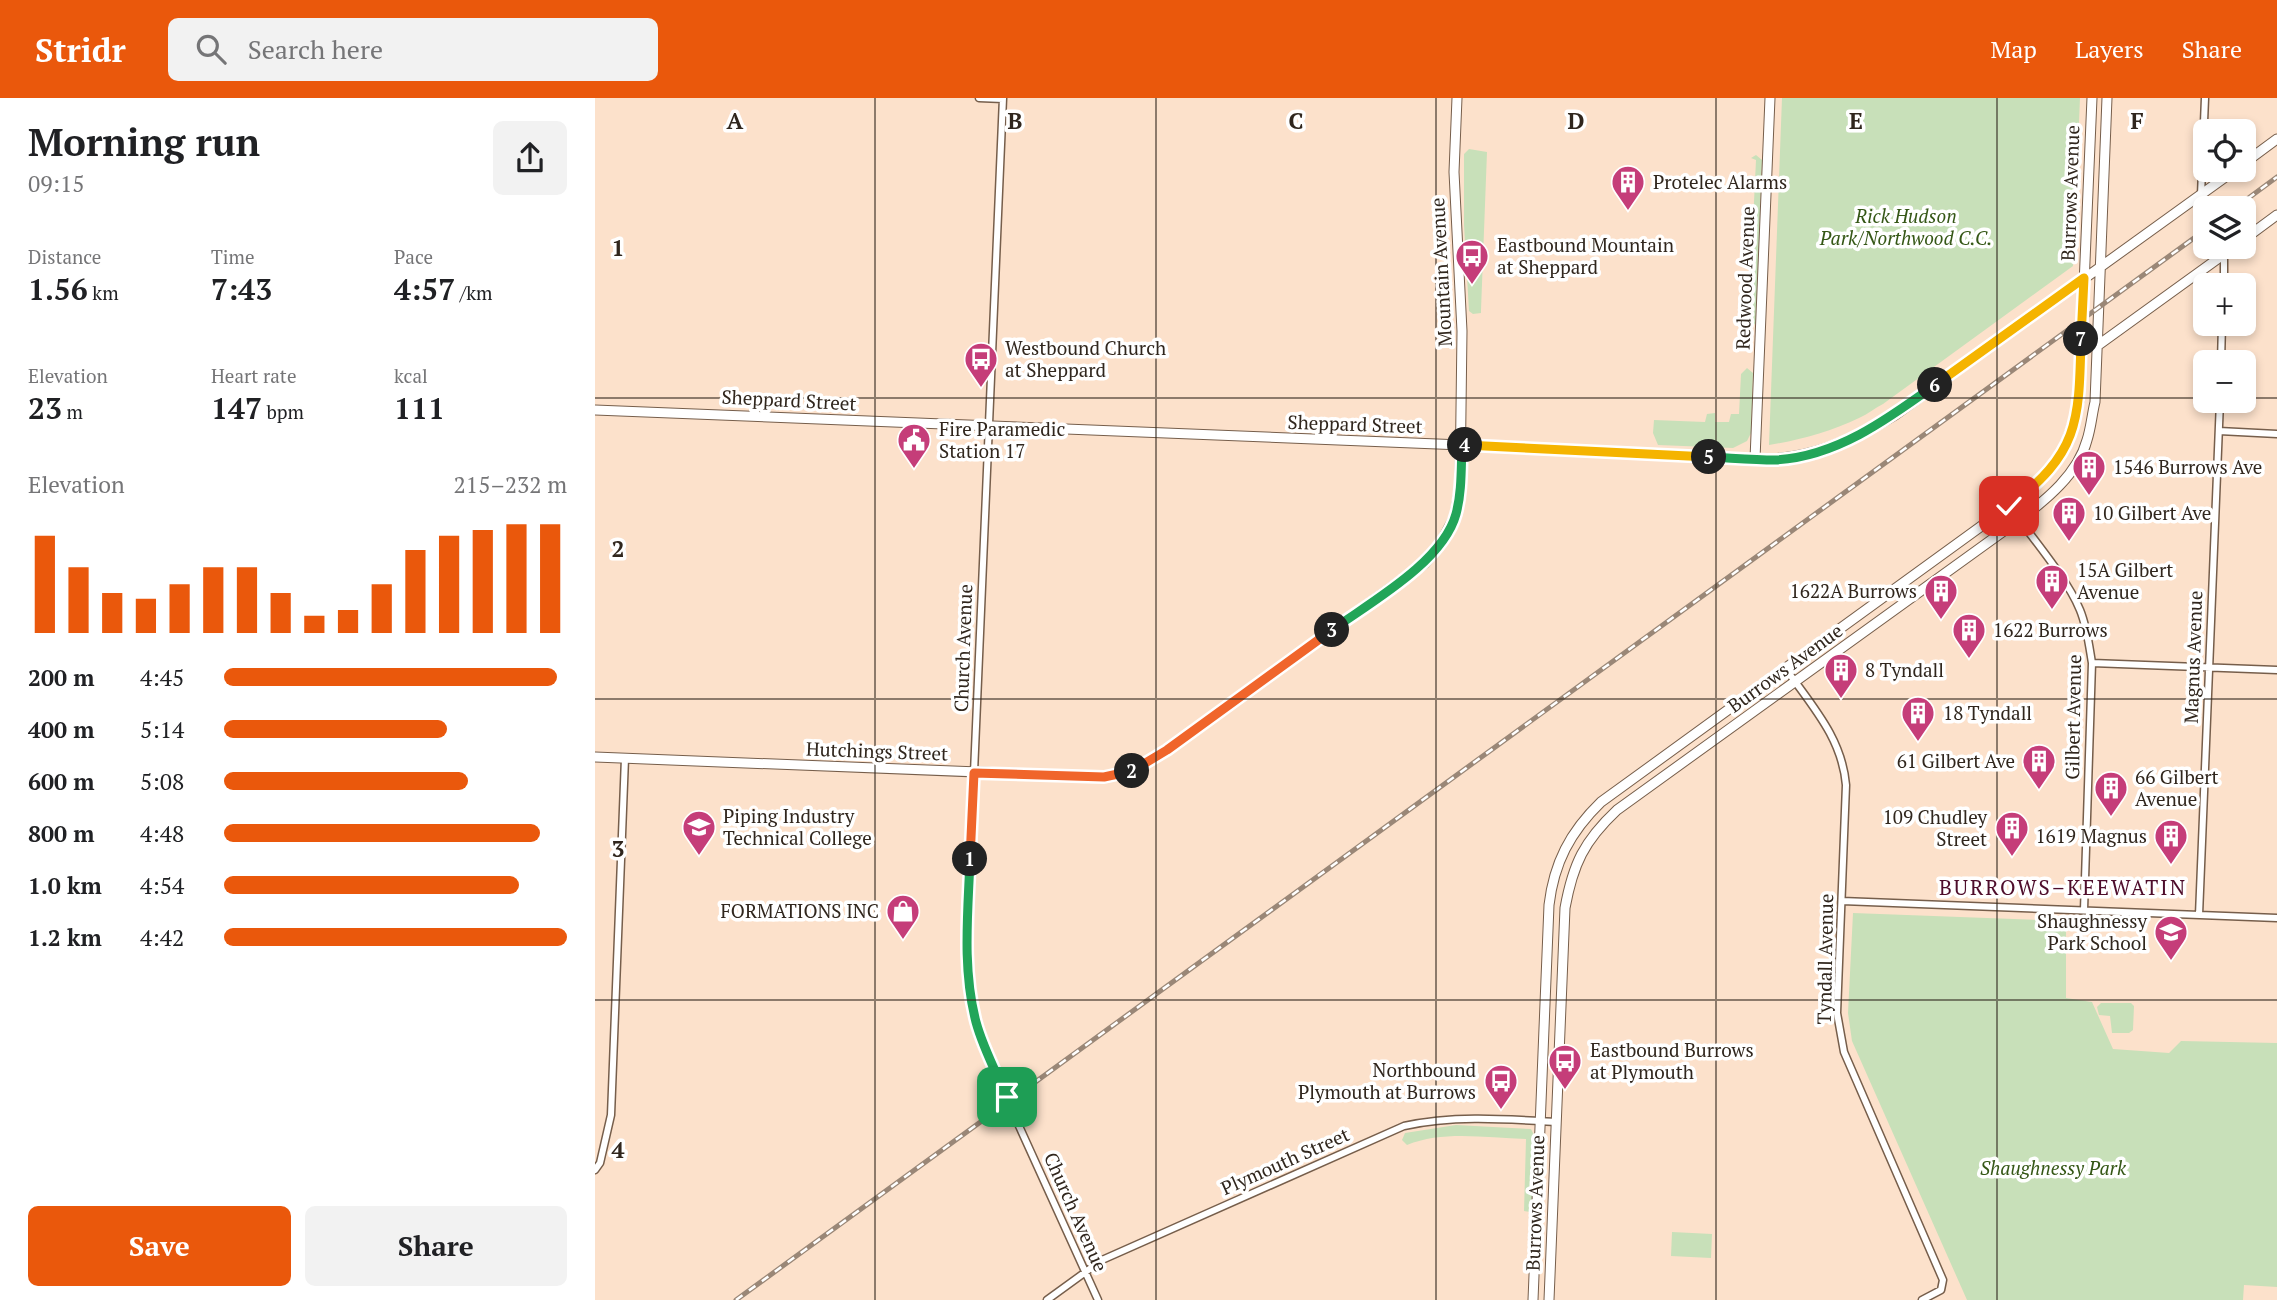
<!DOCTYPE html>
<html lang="en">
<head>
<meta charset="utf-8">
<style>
  :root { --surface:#fff; --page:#f2f2f2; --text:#202124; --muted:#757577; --accent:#ea580c }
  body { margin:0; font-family:"PT Serif",serif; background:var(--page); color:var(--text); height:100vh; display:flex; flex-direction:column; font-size:26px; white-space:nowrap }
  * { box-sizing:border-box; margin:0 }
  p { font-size:23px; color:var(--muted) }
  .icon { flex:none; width:38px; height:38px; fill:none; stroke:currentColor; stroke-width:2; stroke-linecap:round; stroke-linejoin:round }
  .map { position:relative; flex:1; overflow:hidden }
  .drawer { display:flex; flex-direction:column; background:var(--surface); width:595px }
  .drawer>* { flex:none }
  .controls { position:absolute; left:1598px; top:21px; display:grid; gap:14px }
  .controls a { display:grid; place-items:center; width:63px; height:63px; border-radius:10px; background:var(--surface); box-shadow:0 4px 10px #0003; font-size:35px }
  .pin { position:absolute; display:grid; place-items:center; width:60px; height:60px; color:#fff; margin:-30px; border-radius:14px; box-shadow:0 4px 10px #0006 }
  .km { position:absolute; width:35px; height:35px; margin:-18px; border-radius:50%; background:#222; color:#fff; font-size:19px; line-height:35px; text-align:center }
  .round { display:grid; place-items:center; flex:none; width:74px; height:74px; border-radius:10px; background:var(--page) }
  .headline { display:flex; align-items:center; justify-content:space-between; height:119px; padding:0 28px }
  h1 { font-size:38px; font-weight:700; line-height:52px }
  .figures { display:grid; grid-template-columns:repeat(3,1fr); gap:10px; height:119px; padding:7px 28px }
  .figures div { display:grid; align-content:center }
  .figures b { font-size:30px; font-weight:700 }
  .figures small { font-size:19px; font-weight:400 }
  .figures p { font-size:19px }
  .chart { height:196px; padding:14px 28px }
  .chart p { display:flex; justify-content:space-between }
  .chart svg { width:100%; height:126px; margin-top:7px; stroke:var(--accent); stroke-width:6 }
  .primary-button { display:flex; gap:14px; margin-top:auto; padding:14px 28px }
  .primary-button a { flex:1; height:80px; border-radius:10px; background:var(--accent); color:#fff; font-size:28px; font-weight:700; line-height:80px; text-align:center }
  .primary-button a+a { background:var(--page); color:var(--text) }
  ul { padding:0 28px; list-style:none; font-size:23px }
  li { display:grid; grid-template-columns:112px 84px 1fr; align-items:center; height:52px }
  li i { height:18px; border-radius:9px; background:var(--accent) }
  header { display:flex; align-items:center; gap:42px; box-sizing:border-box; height:98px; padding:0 35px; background:var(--accent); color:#fff }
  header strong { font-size:33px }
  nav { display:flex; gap:38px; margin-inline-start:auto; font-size:24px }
  .search { width:490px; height:63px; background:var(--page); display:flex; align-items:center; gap:18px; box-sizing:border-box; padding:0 24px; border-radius:10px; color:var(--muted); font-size:26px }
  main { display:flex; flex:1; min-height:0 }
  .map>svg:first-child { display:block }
</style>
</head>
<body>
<header>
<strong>Stridr</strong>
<div class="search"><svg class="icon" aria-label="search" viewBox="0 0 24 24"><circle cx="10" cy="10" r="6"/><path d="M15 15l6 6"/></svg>Search here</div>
<nav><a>Map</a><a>Layers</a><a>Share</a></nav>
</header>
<main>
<section class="drawer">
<div class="headline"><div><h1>Morning run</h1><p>09:15</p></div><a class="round"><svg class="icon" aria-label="share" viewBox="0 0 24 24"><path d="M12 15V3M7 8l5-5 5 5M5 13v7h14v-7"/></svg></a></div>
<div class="figures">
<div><p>Distance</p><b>1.56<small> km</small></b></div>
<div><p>Time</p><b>7:43</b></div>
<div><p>Pace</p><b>4:57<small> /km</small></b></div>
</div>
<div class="figures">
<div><p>Elevation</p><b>23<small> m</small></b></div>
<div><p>Heart rate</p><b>147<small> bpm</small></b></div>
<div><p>kcal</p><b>111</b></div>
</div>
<div class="chart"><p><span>Elevation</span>215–232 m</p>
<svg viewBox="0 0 160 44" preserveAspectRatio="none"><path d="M5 44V10M15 44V21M25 44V30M35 44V32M45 44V27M55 44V21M65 44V21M75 44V30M85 44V38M95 44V36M105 44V27M115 44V15M125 44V10M135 44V8M145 44V6M155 44V6"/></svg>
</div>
<ul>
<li><b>200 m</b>4:45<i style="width:97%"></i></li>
<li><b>400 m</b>5:14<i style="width:65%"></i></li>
<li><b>600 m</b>5:08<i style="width:71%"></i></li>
<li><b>800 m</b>4:48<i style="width:92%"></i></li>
<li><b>1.0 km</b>4:54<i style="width:86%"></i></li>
<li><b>1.2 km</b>4:42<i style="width:100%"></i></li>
</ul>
<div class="primary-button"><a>Save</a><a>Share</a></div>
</section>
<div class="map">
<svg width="1682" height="1202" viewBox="0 0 1682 1202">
  <rect width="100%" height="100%" fill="#fce1cb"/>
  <path fill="#c8e0b9" d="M 1187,0 L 1485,0 L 1478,168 L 1288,306 C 1280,310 1273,316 1264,320 C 1235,334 1205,342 1174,347 Z
    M 874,51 L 892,54 L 886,212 L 886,215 L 878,216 L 874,213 L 869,127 L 869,56 Z
    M 1161,57 L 1167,62 L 1161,223 L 1160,226 L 1153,229 L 1161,62 L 1156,60 Z
    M 1152,270 L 1158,275 L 1156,335 L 1152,343 L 1138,350 L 1063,347 L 1058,335 L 1059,322 L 1110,324 L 1112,316 L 1120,315 L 1120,324 L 1134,324 L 1136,316 L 1144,316 L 1146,276 Z
    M 1258,815 L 1471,823 L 1471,900 L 1497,904 L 1518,951 L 1574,955 L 1586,943 L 1682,945 L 1682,1189 L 1649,1187 L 1648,1202 L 1372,1202 L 1257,943 L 1253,915 Z
    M 1506,905 L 1536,905 L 1539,908 L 1538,932 L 1534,935 L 1517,935 L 1515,918 L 1504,917 L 1502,909 Z
    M 861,1027 L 936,1031 L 941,1041 L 938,1112 L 935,1114 L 929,1113 L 931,1041 C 892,1040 848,1032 812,1047 L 807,1042 L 810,1035 Z
    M 1077,1134 L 1117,1136 L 1116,1160 L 1076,1158 Z"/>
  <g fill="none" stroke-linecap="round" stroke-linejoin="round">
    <defs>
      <path id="street" d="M 384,0 L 408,1
        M 408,0 L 371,861 L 381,922 L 390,953 L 503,1202
        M 1606,97 L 1610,0
        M 1629,187 L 1629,156
        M 1626,264 L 1627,226
        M 1624,333 L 1682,336
        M 1414,408 C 1435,437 1472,480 1485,512 C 1492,529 1494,547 1497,565 L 1489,812
        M 1497,565 L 1682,572
        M 1191,571 C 1217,608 1247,640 1251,687 L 1242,915 L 1249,954 L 1348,1182 L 1346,1192 L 1327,1202
        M 1247,803 L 1682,820
        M 1604,817 L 1625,303
        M 0,1072 L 5,1065 L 16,1017 L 30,660
        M 452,1202 L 507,1162 L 809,1028 C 859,1017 910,1021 961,1024"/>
      <path id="secondary" d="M 1648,66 L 1682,41
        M 1648,142 L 1682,117
        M 1486,247 L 1502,248 L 1639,149
        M 0,312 L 867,347 L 1160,361 C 1211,363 1257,343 1300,317 L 1640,72
        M 1160,361 L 1175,0
        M 0,659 L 509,679 C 534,675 551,666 572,652 L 830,465 L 843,450 L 860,418 L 865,388 L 867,233 L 859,74 L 862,0
        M 938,1202 L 954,807 C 959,765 975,734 1006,704 L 1414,408 C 1459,373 1471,359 1484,303 L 1497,0
        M 954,1202 L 970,810 C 978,766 989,743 1022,712 L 1424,422 C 1451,402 1483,376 1492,342 C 1496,330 1497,316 1500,304 L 1512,0"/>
    </defs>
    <use href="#street" stroke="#765e4b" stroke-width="9"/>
    <use href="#secondary" stroke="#765e4b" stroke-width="11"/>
    <use href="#street" stroke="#fff" stroke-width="6"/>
    <use href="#secondary" stroke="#fff" stroke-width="9"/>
    <defs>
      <path id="rail" d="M 1640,110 L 1682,79
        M 141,1202 L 1610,132"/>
    </defs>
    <use href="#rail" stroke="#9a8777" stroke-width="5"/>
    <use href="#rail" stroke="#fff" stroke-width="2.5" stroke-dasharray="8" stroke-linecap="butt"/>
  </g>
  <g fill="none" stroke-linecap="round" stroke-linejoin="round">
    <defs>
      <path id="split-1" d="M 375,761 C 373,815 367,870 381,924 C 388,950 401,974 412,999"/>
      <path id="split-2" d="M 375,761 L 379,675 L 509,679 L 537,673"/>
      <path id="split-3" d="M 537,673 L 572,652 L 737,532"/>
      <path id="split-4" d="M 737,532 C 776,504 848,464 861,416 C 867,394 866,370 867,347 L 870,347"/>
      <path id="split-5" d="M 870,347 L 1114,359"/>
      <path id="split-6" d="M 1114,359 C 1136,360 1158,362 1180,362 C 1241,359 1293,321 1340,287"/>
      <path id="split-7" d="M 1340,287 L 1489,180 L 1486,241"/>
      <path id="split-8" d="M 1414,408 C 1484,355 1484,325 1486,241"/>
    </defs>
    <use href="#split-1" stroke="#fff" stroke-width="14"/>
    <use href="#split-2" stroke="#fff" stroke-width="14"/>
    <use href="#split-3" stroke="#fff" stroke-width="14"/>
    <use href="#split-4" stroke="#fff" stroke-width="14"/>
    <use href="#split-5" stroke="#fff" stroke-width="14"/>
    <use href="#split-6" stroke="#fff" stroke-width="14"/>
    <use href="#split-7" stroke="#fff" stroke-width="14"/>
    <use href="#split-8" stroke="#fff" stroke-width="14"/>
    <use href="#split-1" stroke="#22a559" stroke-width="9"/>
    <use href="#split-2" stroke="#f0652b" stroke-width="9"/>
    <use href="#split-3" stroke="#f0652b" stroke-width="9"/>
    <use href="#split-4" stroke="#22a559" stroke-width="9"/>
    <use href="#split-5" stroke="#f5b400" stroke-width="9"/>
    <use href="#split-6" stroke="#22a559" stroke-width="9"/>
    <use href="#split-7" stroke="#f5b400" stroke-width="9"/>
    <use href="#split-8" stroke="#f5b400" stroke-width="9"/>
  </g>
  <path fill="none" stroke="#30261d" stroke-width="2" stroke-opacity="0.55" d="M 280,0 L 280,1202M 561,0 L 561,1202M 841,0 L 841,1202M 1121,0 L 1121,1202M 1402,0 L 1402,1202M 0,300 L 1610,300M 1648,300 L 1682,300M 0,601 L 1682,601M 0,902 L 1682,902"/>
  <defs>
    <symbol id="building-pin" viewBox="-11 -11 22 30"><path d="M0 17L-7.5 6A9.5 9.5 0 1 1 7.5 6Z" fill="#c53d79" stroke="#fff"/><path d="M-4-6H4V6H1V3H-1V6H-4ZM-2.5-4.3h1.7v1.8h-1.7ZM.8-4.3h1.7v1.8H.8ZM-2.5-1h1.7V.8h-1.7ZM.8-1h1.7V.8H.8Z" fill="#fff"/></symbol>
    <symbol id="bus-pin" viewBox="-11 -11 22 30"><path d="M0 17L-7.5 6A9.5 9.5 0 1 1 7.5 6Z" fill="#c53d79" stroke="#fff"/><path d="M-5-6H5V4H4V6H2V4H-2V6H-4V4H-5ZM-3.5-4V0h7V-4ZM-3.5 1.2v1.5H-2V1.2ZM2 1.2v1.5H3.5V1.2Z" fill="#fff"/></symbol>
    <symbol id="civic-pin" viewBox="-11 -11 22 30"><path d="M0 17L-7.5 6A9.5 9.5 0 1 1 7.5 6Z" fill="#c53d79" stroke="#fff"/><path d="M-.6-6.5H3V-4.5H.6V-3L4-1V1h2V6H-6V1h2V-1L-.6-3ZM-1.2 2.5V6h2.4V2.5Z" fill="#fff"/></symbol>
    <symbol id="university-pin" viewBox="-11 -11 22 30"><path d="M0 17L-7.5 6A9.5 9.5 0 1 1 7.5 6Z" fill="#c53d79" stroke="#fff"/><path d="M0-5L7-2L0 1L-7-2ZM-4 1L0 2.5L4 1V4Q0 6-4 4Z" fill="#fff"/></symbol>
    <symbol id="shop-pin" viewBox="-11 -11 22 30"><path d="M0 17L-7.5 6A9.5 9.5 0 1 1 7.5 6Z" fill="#c53d79" stroke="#fff"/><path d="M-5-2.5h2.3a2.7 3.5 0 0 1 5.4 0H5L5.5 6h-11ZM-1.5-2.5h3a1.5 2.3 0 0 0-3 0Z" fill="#fff"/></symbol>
    <symbol id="school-pin" viewBox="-11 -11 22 30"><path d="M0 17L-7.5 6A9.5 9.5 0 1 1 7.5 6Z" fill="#c53d79" stroke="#fff"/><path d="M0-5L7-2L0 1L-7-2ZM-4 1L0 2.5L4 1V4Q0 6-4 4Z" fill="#fff"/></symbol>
  </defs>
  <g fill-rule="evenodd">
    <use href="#building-pin" x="1014" y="65" width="38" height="52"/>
    <use href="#bus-pin" x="858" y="139" width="38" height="52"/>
    <use href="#bus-pin" x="367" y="242" width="38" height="52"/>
    <use href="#civic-pin" x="300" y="323" width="38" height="52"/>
    <use href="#building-pin" x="1475" y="350" width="38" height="52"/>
    <use href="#building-pin" x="1455" y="396" width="38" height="52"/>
    <use href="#building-pin" x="1438" y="464" width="38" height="52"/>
    <use href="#building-pin" x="1327" y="474" width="38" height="52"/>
    <use href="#building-pin" x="1355" y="513" width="38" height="52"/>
    <use href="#building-pin" x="1227" y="553" width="38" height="52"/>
    <use href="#building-pin" x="1304" y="596" width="38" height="52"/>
    <use href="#building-pin" x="1425" y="644" width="38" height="52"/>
    <use href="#building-pin" x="1497" y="671" width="38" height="52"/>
    <use href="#university-pin" x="85" y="710" width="38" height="52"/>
    <use href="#building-pin" x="1398" y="711" width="38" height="52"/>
    <use href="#building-pin" x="1557" y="719" width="38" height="52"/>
    <use href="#shop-pin" x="289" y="794" width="38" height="52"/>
    <use href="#school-pin" x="1557" y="815" width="38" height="52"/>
    <use href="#bus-pin" x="951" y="944" width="38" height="52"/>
    <use href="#bus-pin" x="887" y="964" width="38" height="52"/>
  </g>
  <g text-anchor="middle" stroke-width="7" stroke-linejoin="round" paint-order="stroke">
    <g font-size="19" fill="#30261d" stroke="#fff" text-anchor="start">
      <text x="1058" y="91">Protelec Alarms</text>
      <text x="902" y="154">Eastbound Mountain<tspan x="902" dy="22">at Sheppard</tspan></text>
      <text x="410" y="257">Westbound Church<tspan x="410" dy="22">at Sheppard</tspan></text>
      <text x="344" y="338">Fire Paramedic<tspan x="344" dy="22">Station 17</tspan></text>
      <text x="1518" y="376">1546 Burrows Ave</text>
      <text x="1498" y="422">10 Gilbert Ave</text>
      <text x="1482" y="479">15A Gilbert<tspan x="1482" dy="22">Avenue</tspan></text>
      <text x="1322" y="500" text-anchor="end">1622A Burrows</text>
      <text x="1398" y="539">1622 Burrows</text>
      <text x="1270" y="579">8 Tyndall</text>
      <text x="1348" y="622">18 Tyndall</text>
      <text x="1420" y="670" text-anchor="end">61 Gilbert Ave</text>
      <text x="1540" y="686">66 Gilbert<tspan x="1540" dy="22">Avenue</tspan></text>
      <text x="128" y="725">Piping Industry<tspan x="128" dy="22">Technical College</tspan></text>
      <text x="1392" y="726" text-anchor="end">109 Chudley<tspan x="1392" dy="22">Street</tspan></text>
      <text x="1552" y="745" text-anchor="end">1619 Magnus</text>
      <text x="284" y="820" text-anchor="end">FORMATIONS INC</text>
      <text x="1552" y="830" text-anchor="end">Shaughnessy<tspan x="1552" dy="22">Park School</tspan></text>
      <text x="995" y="959">Eastbound Burrows<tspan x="995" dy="22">at Plymouth</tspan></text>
      <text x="881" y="979" text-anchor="end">Northbound<tspan x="881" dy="22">Plymouth at Burrows</tspan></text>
    </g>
    <g font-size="19" fill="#30261d" stroke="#fff">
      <text transform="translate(1475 95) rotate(-88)" y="7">Burrows Avenue</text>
      <text transform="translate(846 174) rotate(-93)" y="7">Mountain Avenue</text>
      <text transform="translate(1150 180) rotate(-88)" y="7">Redwood Avenue</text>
      <text transform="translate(194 302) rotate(3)" y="7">Sheppard Street</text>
      <text transform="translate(760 326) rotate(2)" y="7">Sheppard Street</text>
      <text transform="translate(368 550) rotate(-88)" y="7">Church Avenue</text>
      <text transform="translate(1598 559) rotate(-88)" y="7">Magnus Avenue</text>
      <text transform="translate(1190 570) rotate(-36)" y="7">Burrows Avenue</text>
      <text transform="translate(1478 619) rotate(-89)" y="7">Gilbert Avenue</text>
      <text transform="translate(282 653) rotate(2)" y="7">Hutchings Street</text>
      <text transform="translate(1230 861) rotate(-89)" y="7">Tyndall Avenue</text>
      <text transform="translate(690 1063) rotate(-24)" y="7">Plymouth Street</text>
      <text transform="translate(940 1105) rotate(-88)" y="7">Burrows Avenue</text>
      <text transform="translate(481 1114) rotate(66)" y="7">Church Avenue</text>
    </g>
    <g font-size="19" font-style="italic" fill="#355716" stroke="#fff">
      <text x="1311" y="125">Rick Hudson<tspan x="1311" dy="22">Park/Northwood C.C.</tspan></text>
      <text x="1458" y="1077">Shaughnessy Park</text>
    </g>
    <g font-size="21" letter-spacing="2" fill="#4e0d2b" stroke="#fff">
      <text x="1468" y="797">BURROWS–KEEWATIN</text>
    </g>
  </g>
  <g font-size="23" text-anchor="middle" font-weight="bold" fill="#30261d" stroke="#fff" stroke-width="7" stroke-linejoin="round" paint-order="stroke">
    <text x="140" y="31">A</text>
    <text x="420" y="31">B</text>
    <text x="701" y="31">C</text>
    <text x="981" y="31">D</text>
    <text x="1261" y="31">E</text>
    <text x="1542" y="31">F</text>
    <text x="23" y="158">1</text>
    <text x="23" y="459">2</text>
    <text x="23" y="759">3</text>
    <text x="23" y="1060">4</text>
  </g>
</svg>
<div class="controls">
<a><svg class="icon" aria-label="locate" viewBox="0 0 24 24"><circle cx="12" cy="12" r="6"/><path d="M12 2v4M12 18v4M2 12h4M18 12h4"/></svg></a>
<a><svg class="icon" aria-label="layers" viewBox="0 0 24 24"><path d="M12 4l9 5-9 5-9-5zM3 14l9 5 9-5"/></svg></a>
<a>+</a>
<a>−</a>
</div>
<div class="pin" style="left:412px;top:999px;background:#1e9e55"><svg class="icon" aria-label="arrive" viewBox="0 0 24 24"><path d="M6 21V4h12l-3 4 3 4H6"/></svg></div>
<div class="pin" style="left:1414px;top:408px;background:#d93025"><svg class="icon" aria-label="check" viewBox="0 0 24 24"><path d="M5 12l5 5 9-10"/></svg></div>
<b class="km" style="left:375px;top:761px">1</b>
<b class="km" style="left:537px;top:673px">2</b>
<b class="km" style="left:737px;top:532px">3</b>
<b class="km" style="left:870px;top:347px">4</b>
<b class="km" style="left:1114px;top:359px">5</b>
<b class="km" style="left:1340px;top:287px">6</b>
<b class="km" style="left:1486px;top:241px">7</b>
</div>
</main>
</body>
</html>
